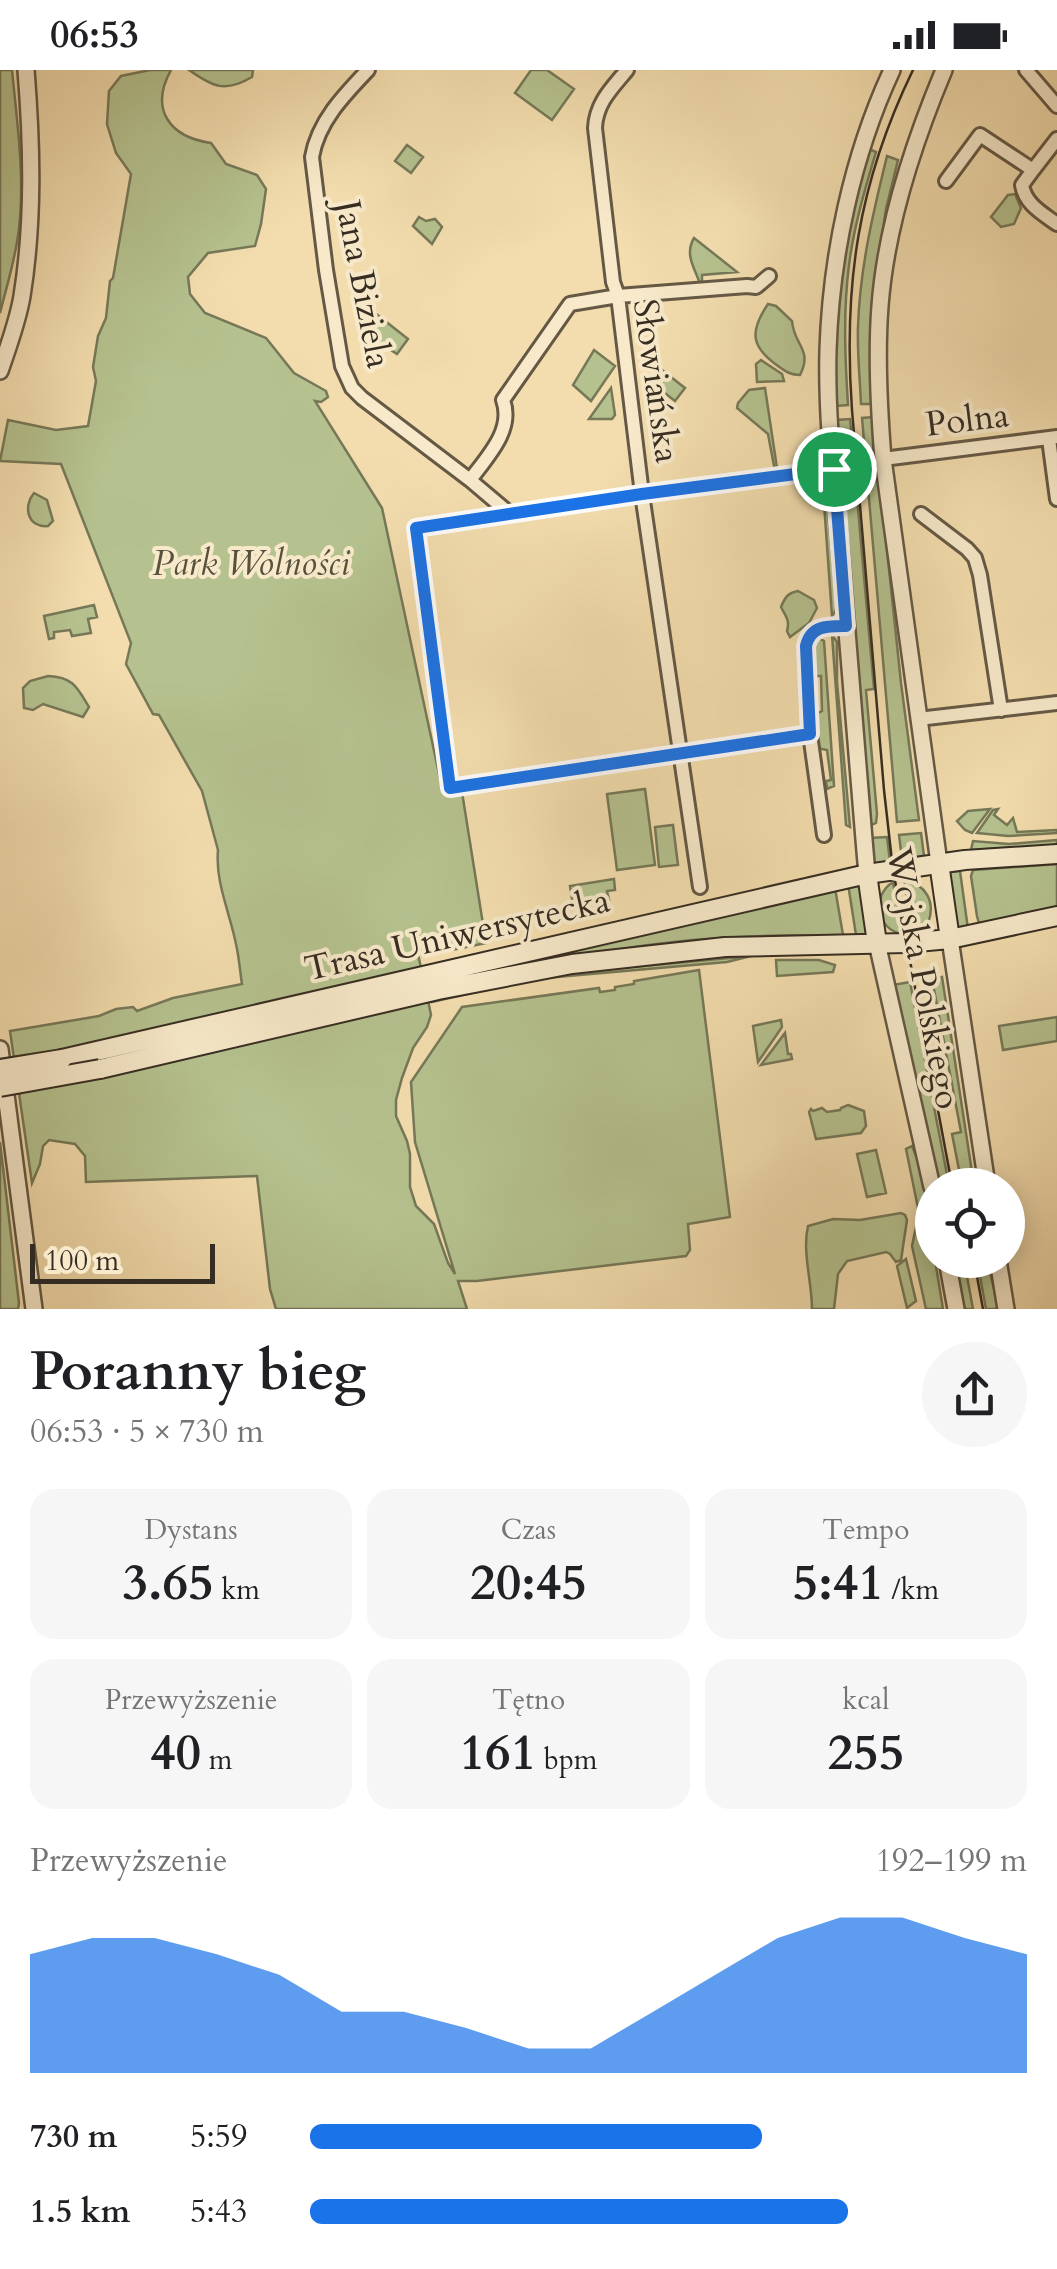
<!DOCTYPE html>
<html lang="pl">
<head>
<meta charset="utf-8">
<style>
  :root { --surface:#fff; --page:#f6f6f6; --text:#202124; --muted:#757577; --accent:#1a73e8 }
  body { margin:0; font-family:Cardo,serif; background:var(--page); color:var(--text); height:100vh; display:flex; flex-direction:column; font-size:38px; white-space:nowrap }
  * { box-sizing:border-box; margin:0 }
  p { font-size:32px; color:var(--muted) }
  .icon { flex:none; width:55px; height:55px; fill:none; stroke:currentColor; stroke-width:2; stroke-linecap:round; stroke-linejoin:round }
  .map { position:relative; height:1239px; overflow:hidden }
  .sheet { display:flex; flex-direction:column; background:var(--surface); flex:1 }
  .sheet>* { flex:none }
  .controls { position:absolute; left:915px; top:1098px; display:grid; gap:20px }
  .controls a { display:grid; place-items:center; width:110px; height:110px; border-radius:50%; background:var(--surface); box-shadow:0 5px 25px #0003; font-size:50px }
  .scale { position:absolute; left:30px; bottom:25px; width:185px; box-sizing:border-box; padding-left:10px; border:5px solid #362d22; border-top:0; font-size:28px; line-height:35px; white-space:nowrap; color:#362d22; -webkit-text-stroke:8px #f7e9ca; paint-order:stroke }
  .pin { position:absolute; display:grid; place-items:center; width:85px; height:85px; color:#fff; margin:-42px; border:5px solid #fff; border-radius:50%; box-shadow:0 2px 10px #0007 }
  .round { display:grid; place-items:center; flex:none; width:105px; height:105px; border-radius:52px; background:var(--page) }
  .summary { display:flex; align-items:center; justify-content:space-between; height:170px; padding:0 30px }
  h1 { font-size:55px; font-weight:700; line-height:75px }
  .figures { display:grid; grid-template-columns:repeat(3,1fr); gap:15px; height:170px; padding:10px 30px }
  .figures div { display:grid; align-content:center; border-radius:25px; background:var(--page); text-align:center }
  .figures b { font-size:50px; font-weight:700 }
  .figures small { font-size:28px; font-weight:400 }
  .figures p { font-size:28px }
  .chart { height:280px; padding:20px 30px }
  .chart p { display:flex; justify-content:space-between }
  .chart svg { width:100%; height:180px; margin-top:10px; fill:var(--accent); opacity:.7 }
  ul { padding:0 30px; list-style:none; font-size:32px }
  li { display:grid; grid-template-columns:160px 120px 1fr; align-items:center; height:75px }
  li i { height:25px; border-radius:12px; background:var(--accent) }
  .status { display:flex; justify-content:space-between; align-items:center; height:70px; padding:0 50px; background:var(--surface); direction:ltr }
  .status svg { height:28px; fill:currentColor }
  .map>svg:first-child { display:block }
</style>
</head>
<body>
<div class="status"><b>06:53</b><svg viewBox="0 0 49 12"><path d="M0 12V9h3v3zM5 12V6h3v6zM10 12V3h3v9zM15 12V0h3v12zM26 1h20v11H26zM47 4h2v5h-2z"/></svg></div>
<div class="map">
<svg width="1057" height="1239" viewBox="0 0 1057 1239">
  <rect width="100%" height="100%" fill="#f3ddae"/>
  <filter id="stains"><feTurbulence type="fractalNoise" baseFrequency=".002" numOctaves="4"/><feColorMatrix values="0 0 0 0 .2 0 0 0 0 .09 0 0 0 0 .02 0 0 0 .5 -.17"/></filter>
  <radialGradient id="worn" r=".72"><stop offset=".6" stop-color="#630" stop-opacity="0"/><stop offset="1" stop-color="#630" stop-opacity=".3"/></radialGradient>
  <path fill="#b5c28f" stroke="#767858" stroke-width="2.5" d="M 0,0 L 12,0 C 17,52 25,106 19,158 C 16,187 7,215 0,243 Z
    M 150,0 L 171,0 C 149,40 170,67 211,73 L 226,94 L 257,105 L 266,119 L 261,154 L 255,176 L 208,183 L 188,207 L 190,224 L 205,243 L 266,268 L 294,303 L 326,321 L 328,327 L 321,332 L 315,331 L 382,438 L 442,718 L 462,722 L 486,873 L 422,886 L 418,869 L 415,870 L 424,912 L 835,818 L 843,865 C 802,865 761,865 720,868 C 621,874 523,897 425,916 L 431,945 L 427,957 L 413,978 L 402,1008 L 396,1030 L 396,1046 L 407,1071 L 410,1084 L 410,1117 L 416,1136 L 434,1154 L 448,1193 L 455,1204 L 415,1072 L 411,1012 L 462,937 L 599,918 L 600,922 L 615,920 L 615,917 L 634,914 L 634,911 L 699,900 L 730,1147 L 688,1154 L 690,1180 L 686,1186 L 477,1211 L 458,1211 L 467,1239 L 276,1239 L 270,1219 L 257,1106 L 86,1112 L 85,1086 L 75,1074 L 49,1070 L 43,1076 L 40,1094 L 32,1113 L 10,961 L 99,946 L 116,939 L 133,937 L 137,941 L 173,928 L 242,914 C 240,901 239,887 236,874 C 230,843 215,812 218,780 L 202,721 L 159,645 L 153,644 L 126,594 L 131,573 L 61,394 L 0,391 L 8,350 L 56,360 L 88,356 L 96,311 L 93,297 L 98,266 L 106,248 L 110,211 L 113,208 L 131,104 L 116,83 L 107,54 L 109,21 L 121,6 Z
    M 189,0 L 253,0 L 252,7 C 225,23 213,17 189,0 Z
    M 531,0 L 547,0 L 574,19 L 552,50 L 515,23 Z
    M 407,75 L 423,87 L 411,103 L 395,91 Z
    M 869,79 L 876,82 C 865,119 854,156 849,195 C 843,242 845,289 848,335 L 836,336 C 833,249 842,162 869,79 Z
    M 887,86 L 898,90 L 886,139 L 875,213 L 872,334 L 861,334 C 860,309 857,282 858,256 C 860,198 873,143 887,86 Z
    M 1015,124 L 1021,138 L 1014,154 L 1001,157 L 991,147 L 1008,125 Z
    M 419,147 L 426,151 L 435,149 L 442,157 L 432,174 L 413,156 Z
    M 694,168 L 737,202 L 702,205 L 702,214 L 700,214 C 695,198 684,185 694,168 Z
    M 768,234 L 776,236 L 792,251 C 794,276 813,279 800,305 C 791,305 786,302 778,296 C 751,277 749,262 768,234 Z
    M 375,243 L 408,269 L 397,284 L 365,263 Z
    M 594,280 L 615,296 L 591,331 L 573,315 Z
    M 761,290 L 782,304 L 784,311 L 757,312 L 756,294 Z
    M 662,300 L 685,318 L 675,331 L 652,313 Z
    M 611,318 L 615,345 L 612,349 L 589,349 Z
    M 765,318 L 777,398 L 774,396 L 768,364 L 737,338 L 738,333 L 749,320 Z
    M 873,347 L 901,613 L 919,750 L 897,752 L 862,348 Z
    M 850,349 L 874,619 L 866,620 L 877,744 L 876,753 L 869,756 L 837,350 Z
    M 823,419 C 830,433 841,524 836,539 C 835,542 833,544 832,546 Z
    M 34,423 L 47,430 L 53,451 L 48,456 C 27,458 23,436 34,423 Z
    M 798,521 L 814,530 L 817,538 L 809,553 L 790,567 L 787,561 C 790,550 786,547 781,537 C 785,527 788,523 798,521 Z
    M 94,535 L 97,547 L 88,549 L 91,563 L 72,566 L 70,560 L 54,562 L 54,568 L 49,569 L 44,546 Z
    M 832,565 L 837,572 L 837,612 L 850,757 L 846,755 Z
    M 820,566 L 820,569 L 824,571 L 834,716 L 827,719 L 826,711 L 831,710 L 827,680 L 817,678 L 814,645 L 822,641 L 821,606 L 814,606 L 812,603 C 811,589 808,576 820,566 Z
    M 48,606 C 73,607 77,617 89,637 L 83,647 L 43,634 L 33,640 L 24,638 L 23,618 L 30,611 Z
    M 645,719 L 655,795 L 617,800 L 607,724 Z
    M 990,739 L 972,763 L 965,760 L 957,751 L 968,741 Z
    M 998,739 L 994,745 L 1007,755 L 1013,748 L 1017,762 L 1057,760 L 1057,763 L 1008,766 L 977,763 L 993,740 Z
    M 673,755 L 678,795 L 659,797 L 655,757 Z
    M 921,763 L 924,786 L 902,789 L 899,765 Z
    M 887,767 L 890,791 L 872,794 L 870,768 Z
    M 1057,770 L 1057,775 L 971,780 L 973,771 L 1009,774 Z
    M 1057,794 L 1057,838 L 980,857 L 977,846 L 971,806 L 973,800 Z
    M 960,801 L 968,859 L 956,862 L 948,802 Z
    M 614,809 L 615,820 L 607,821 L 609,830 L 573,835 L 570,816 Z
    M 904,810 C 926,814 936,832 928,853 L 913,862 Z
    M 893,812 L 902,864 C 876,859 871,826 893,812 Z
    M 860,813 L 867,863 L 866,865 L 856,865 L 848,814 Z
    M 751,886 L 727,892 L 534,909 L 432,932 L 432,929 L 492,914 L 555,904 Z
    M 776,890 L 819,890 L 835,895 L 833,902 L 777,906 Z
    M 942,907 L 974,1115 L 962,1115 L 952,1064 L 961,1062 L 932,909 Z
    M 910,912 L 949,1115 L 939,1115 L 893,915 Z
    M 1057,947 L 1057,971 L 1003,980 L 999,956 Z
    M 781,950 L 782,957 L 758,992 L 753,956 Z
    M 785,963 L 788,984 L 791,984 L 792,989 L 761,995 Z
    M 848,1035 L 864,1041 L 866,1056 L 861,1063 L 816,1069 L 809,1042 L 811,1039 L 813,1041 L 822,1038 L 827,1042 L 840,1040 L 841,1038 Z
    M 0,1072 L 19,1233 L 18,1239 L 0,1239 Z
    M 912,1076 C 928,1112 932,1151 932,1190 L 935,1190 L 943,1239 L 926,1239 L 912,1176 L 919,1143 L 906,1079 Z
    M 876,1080 L 886,1123 L 867,1127 L 857,1084 Z
    M 901,1143 L 905,1145 L 907,1150 L 901,1190 L 896,1192 L 890,1184 L 886,1182 L 847,1191 L 838,1204 L 834,1239 L 812,1239 C 812,1212 802,1182 808,1156 L 833,1149 L 860,1150 Z
    M 906,1189 L 916,1231 L 907,1238 L 897,1196 Z
    M 954,1190 L 964,1190 L 973,1239 L 963,1239 Z
    M 977,1190 L 987,1190 L 999,1239 L 986,1239 Z"/>
  <g fill="none" stroke-linecap="round" stroke-linejoin="round">
    <defs>
      <path id="minor" d="M 368,0 C 344,25 318,52 312,87 L 326,200 L 342,296 L 352,318 L 362,328 L 470,410 L 509,443
        M 627,0 C 612,18 596,33 595,58 L 613,212 L 618,226 L 642,424 L 700,817
        M 1026,0 L 1057,36
        M 1033,100 L 1022,115 C 1025,134 1042,143 1057,154
        M 946,111 L 980,65 L 1033,100 L 1057,69
        M 1049,369 L 1057,429
        M 883,389 L 1057,367
        M 470,410 C 487,387 514,360 503,330 L 570,234 L 618,226 L 747,216 L 756,217 L 769,206
        M 921,444 L 967,479 L 975,488 L 980,505 L 1001,640
        M 918,649 L 1057,633
        M 810,664 L 450,718 L 416,458 L 642,424 L 834,399
        M 824,765 L 810,664 L 806,575 C 811,555 828,556 846,556"/>
      <path id="tertiary" d="M 0,301 C 8,277 18,251 22,226 C 34,151 32,75 26,0
        M 939,793 L 883,389 C 879,339 876,287 880,236 C 886,156 913,74 944,0
        M 867,804 C 858,703 850,602 842,500 C 836,427 826,353 828,280 C 831,186 852,86 892,0
        M 950,869 L 987,1115
        M 877,873 L 932,1117
        M 0,979 L 34,1239
        M 947,1190 L 956,1239
        M 998,1190 L 1006,1239"/>
      <path id="secondary" d="M 939,793 L 950,869
        M 867,804 L 877,873
        M 62,989 L 867,804 L 965,790 L 1057,784
        M 100,999 L 438,920 L 572,894 L 725,877 L 906,873 L 950,869 L 1057,846"/>
    </defs>
    <use href="#minor" stroke="#655945" stroke-width="18"/>
    <use href="#tertiary" stroke="#655945" stroke-width="20"/>
    <use href="#secondary" stroke="#362d22" stroke-width="22"/>
    <use href="#minor" stroke="#f7e9ca" stroke-width="12"/>
    <use href="#tertiary" stroke="#f7e9ca" stroke-width="15"/>
    <use href="#secondary" stroke="#f7e9ca" stroke-width="18"/>
    <path stroke="#362d22" stroke-width="2.5" d="M 913,0 C 858,113 843,215 852,340 L 884,720 L 893,800 L 952,1115
      M 974,1190 L 983,1239"/>
    <defs>
      <path id="secondary-bridge" d="M 0,999 L 62,989
        M 0,1017 L 100,999"/>
    </defs>
    <use href="#secondary-bridge" stroke="#362d22" stroke-width="22" stroke-linecap="butt"/>
    <use href="#secondary-bridge" stroke="#f7e9ca" stroke-width="18"/>
  </g>
  <g fill="none" stroke-linecap="round" stroke-linejoin="round">
    <defs>
      <path id="route" d="M 834,399 L 846,556 C 828,556 811,555 806,576 L 810,664 L 450,718 L 416,458 L 642,424 Z"/>
    </defs>
    <use href="#route" stroke="#fff" stroke-width="20"/>
    <use href="#route" stroke="#1a73e8" stroke-width="12"/>
  </g>
  <g text-anchor="middle" stroke-width="8" stroke-linejoin="round" paint-order="stroke">
    <g font-size="35" fill="#362d22" stroke="#f7e9ca">
      <text transform="translate(364 214) rotate(79)" y="12">Jana Biziela</text>
      <text transform="translate(657 311) rotate(82)" y="12">Słowiańska</text>
      <text transform="translate(967 349) rotate(-7)" y="12">Polna</text>
      <text transform="translate(457 864) rotate(-13)" y="12">Trasa Uniwersytecka</text>
      <text transform="translate(924 908) rotate(79)" y="12">Wojska Polskiego</text>
    </g>
    <g font-size="35" font-style="italic" fill="#56523d" stroke="#f7e9ca">
      <text x="251" y="505">Park Wolności</text>
    </g>
  </g>
  <rect width="100%" height="100%" filter="url(#stains)"/>
  <rect width="100%" height="100%" fill="url(#worn)"/>
</svg>
<div class="controls">
<a><svg class="icon" aria-label="locate" viewBox="0 0 24 24"><circle cx="12" cy="12" r="6"/><path d="M12 2v4M12 18v4M2 12h4M18 12h4"/></svg></a>
</div>
<div class="scale">100 m</div>
<div class="pin" style="left:834px;top:399px;background:#1e9e55"><svg class="icon" aria-label="arrive" viewBox="0 0 24 24"><path d="M6 21V4h12l-3 4 3 4H6"/></svg></div>
</div>
<section class="sheet">
<div class="summary"><div><h1>Poranny bieg</h1><p>06:53 · 5 × 730 m</p></div><a class="round"><svg class="icon" aria-label="share" viewBox="0 0 24 24"><path d="M12 15V3M7 8l5-5 5 5M5 13v7h14v-7"/></svg></a></div>
<div class="figures">
<div><p>Dystans</p><b>3.65<small> km</small></b></div>
<div><p>Czas</p><b>20:45</b></div>
<div><p>Tempo</p><b>5:41<small> /km</small></b></div>
</div>
<div class="figures">
<div><p>Przewyższenie</p><b>40<small> m</small></b></div>
<div><p>Tętno</p><b>161<small> bpm</small></b></div>
<div><p>kcal</p><b>255</b></div>
</div>
<div class="chart"><p><span>Przewyższenie</span>192–199 m</p>
<svg viewBox="0 0 160 44" preserveAspectRatio="none"><path d="M0 44V15L10 11L20 11L30 15L40 20L50 29L60 29L70 33L80 38L90 38L100 29L110 20L120 11L130 6L140 6L150 11L160 15V44z"/></svg>
</div>
<ul>
<li><b>730 m</b>5:59<i style="width:63%"></i></li>
<li><b>1.5 km</b>5:43<i style="width:75%"></i></li>
</ul>
</section>
</body>
</html>
